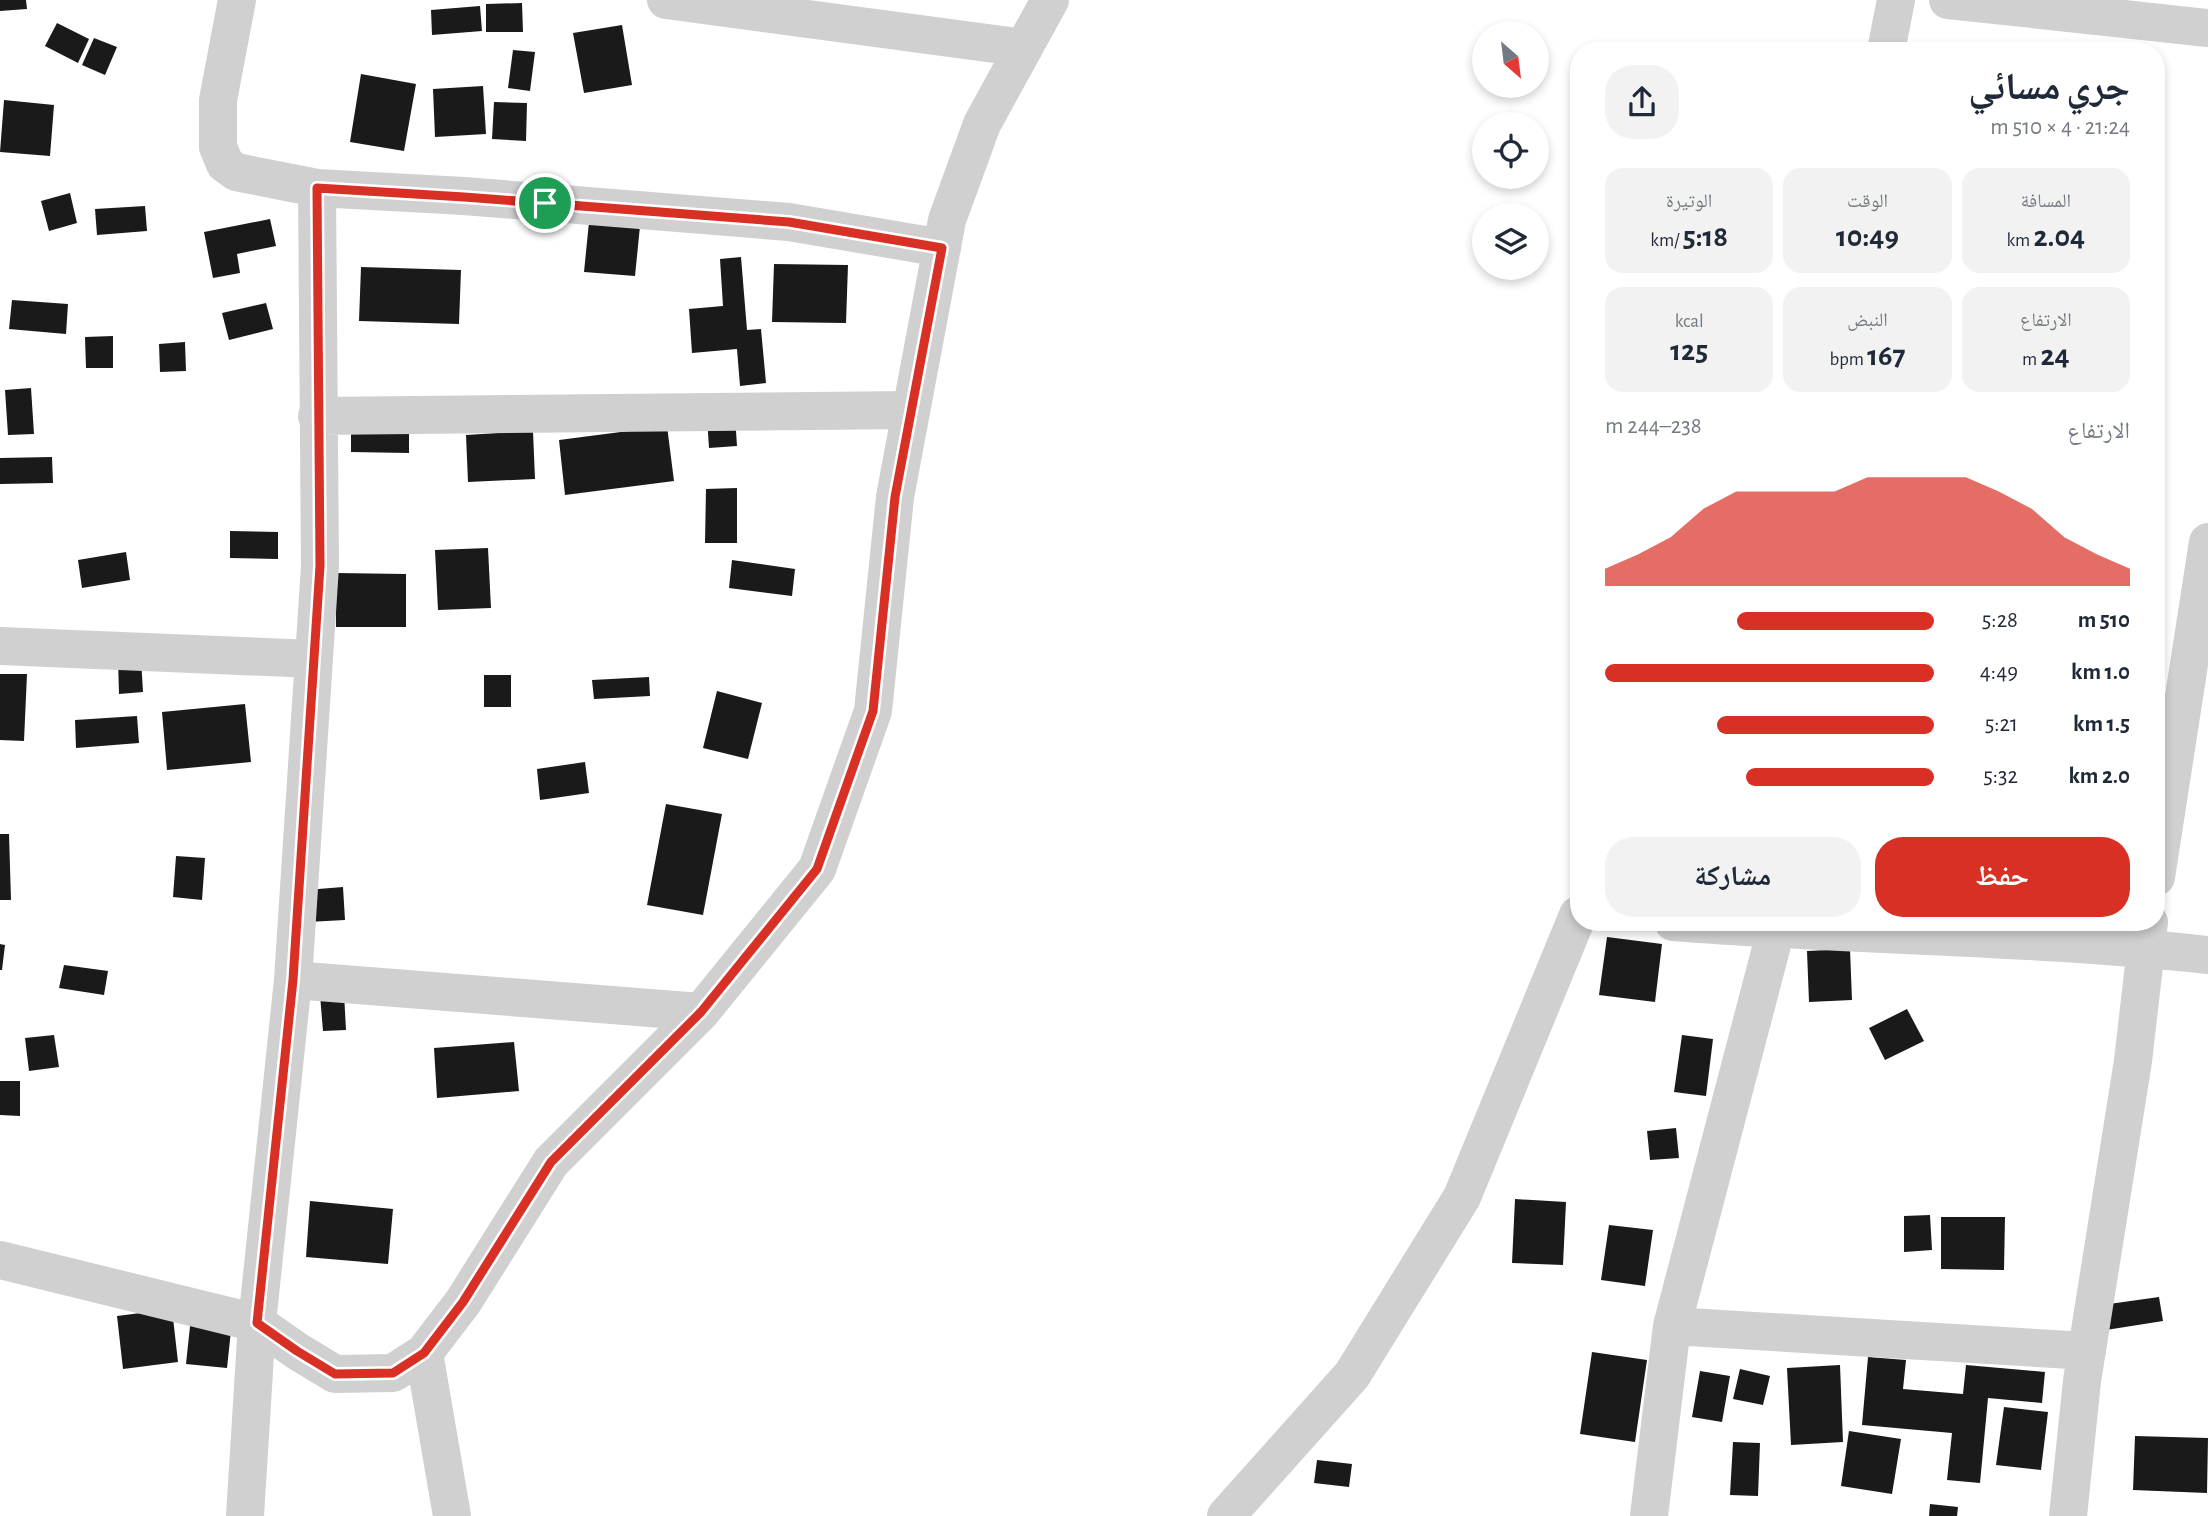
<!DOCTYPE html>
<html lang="ar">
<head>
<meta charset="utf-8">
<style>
  :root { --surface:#fff; --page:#f2f2f3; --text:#1f2937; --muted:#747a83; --accent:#d93025 }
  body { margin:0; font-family:"Alegreya Sans","Noto Naskh Arabic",sans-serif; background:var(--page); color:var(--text); direction:rtl; height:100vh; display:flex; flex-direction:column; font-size:26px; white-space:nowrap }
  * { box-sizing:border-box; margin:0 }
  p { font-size:23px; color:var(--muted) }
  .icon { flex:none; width:38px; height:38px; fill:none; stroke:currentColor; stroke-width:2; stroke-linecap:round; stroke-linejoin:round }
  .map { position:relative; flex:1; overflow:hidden; direction:ltr }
  .sheet { position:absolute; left:1570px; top:42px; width:595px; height:889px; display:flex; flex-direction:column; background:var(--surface); border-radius:28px; box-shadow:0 4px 10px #0003; direction:rtl }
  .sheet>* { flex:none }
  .needle { width:46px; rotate:152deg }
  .fabs { position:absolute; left:1472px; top:21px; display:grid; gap:14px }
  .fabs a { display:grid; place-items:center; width:77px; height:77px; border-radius:50%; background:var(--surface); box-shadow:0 4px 10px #0003; font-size:35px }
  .pin { position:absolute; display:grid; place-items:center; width:60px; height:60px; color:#fff; margin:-30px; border:4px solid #fff; border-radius:50%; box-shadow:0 2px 7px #0007 }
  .round { display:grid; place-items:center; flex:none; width:74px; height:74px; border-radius:28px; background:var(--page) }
  .summary { display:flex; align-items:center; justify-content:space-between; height:119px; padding:0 35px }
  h1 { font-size:38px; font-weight:700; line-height:52px }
  .stats { display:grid; grid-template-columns:repeat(3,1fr); gap:10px; height:119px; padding:7px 35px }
  .stats div { display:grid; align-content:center; border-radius:18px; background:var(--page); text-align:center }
  .stats b { font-size:30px; font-weight:700 }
  .stats small { font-size:19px; font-weight:400 }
  .stats p { font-size:19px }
  .chart { height:196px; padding:14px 35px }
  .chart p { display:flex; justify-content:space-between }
  .chart svg { width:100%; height:126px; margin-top:7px; fill:var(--accent); opacity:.7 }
  .action { display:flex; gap:14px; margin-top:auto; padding:14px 35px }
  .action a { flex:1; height:80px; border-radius:28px; background:var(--accent); color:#fff; font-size:28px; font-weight:700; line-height:80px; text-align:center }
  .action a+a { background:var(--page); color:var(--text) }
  ul { padding:0 35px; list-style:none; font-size:23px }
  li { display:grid; grid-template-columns:112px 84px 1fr; align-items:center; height:52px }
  li i { height:18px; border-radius:9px; background:var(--accent) }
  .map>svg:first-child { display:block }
</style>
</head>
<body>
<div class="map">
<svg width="2208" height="1516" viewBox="0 0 2208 1516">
  <rect width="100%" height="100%" fill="#fff"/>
  <path fill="#1a1a1a" d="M 0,0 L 26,0 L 27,9 L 0,11 Z
    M 522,3 L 523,32 L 486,32 L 486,4 Z
    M 480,6 L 482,31 L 432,35 L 431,10 Z
    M 57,23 L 89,39 L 78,63 L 45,46 Z
    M 622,25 L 632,85 L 584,93 L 573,33 Z
    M 94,38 L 117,47 L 105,75 L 82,65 Z
    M 513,50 L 535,52 L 530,91 L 508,88 Z
    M 361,74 L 416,84 L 404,151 L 350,142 Z
    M 483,86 L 486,134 L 435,137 L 433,89 Z
    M 4,100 L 54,105 L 50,156 L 0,152 Z
    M 494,102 L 527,103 L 526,141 L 492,139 Z
    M 70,193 L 77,223 L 49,231 L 41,201 Z
    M 145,206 L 147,231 L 97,235 L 95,209 Z
    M 270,219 L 276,246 L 237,254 L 240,273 L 213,278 L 204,232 Z
    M 589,222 L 640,226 L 635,276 L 584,272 Z
    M 741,257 L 747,330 L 761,329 L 766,383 L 740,386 L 737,349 L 692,353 L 689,309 L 723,306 L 720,259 Z
    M 774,264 L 848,265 L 846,323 L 772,322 Z
    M 361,267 L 461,270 L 459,324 L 359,321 Z
    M 12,300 L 68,304 L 66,334 L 9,329 Z
    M 266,303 L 273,329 L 229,340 L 222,313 Z
    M 113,336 L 113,368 L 86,368 L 85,337 Z
    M 185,342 L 186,371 L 160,372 L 159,344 Z
    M 31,388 L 34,434 L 8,435 L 5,390 Z
    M 735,416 L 737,446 L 709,448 L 707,418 Z
    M 667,426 L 674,481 L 565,495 L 559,440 Z
    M 351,429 L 409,430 L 409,453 L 351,452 Z
    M 533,431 L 535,479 L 468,482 L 466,435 Z
    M 52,457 L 53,483 L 0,484 L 0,458 Z
    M 737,488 L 737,543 L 705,543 L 706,489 Z
    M 2156,505 L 2160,506 L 2158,538 L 2156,538 Z
    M 230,531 L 278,532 L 278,559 L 230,558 Z
    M 488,548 L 491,608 L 438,610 L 435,550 Z
    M 126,552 L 130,580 L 82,588 L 78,560 Z
    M 732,560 L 795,569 L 792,596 L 729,588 Z
    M 336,573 L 406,574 L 406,627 L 336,627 Z
    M 141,658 L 143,692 L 119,694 L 118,659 Z
    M 0,674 L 27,674 L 24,741 L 0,740 Z
    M 484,675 L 511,675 L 511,707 L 484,707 Z
    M 649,677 L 650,696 L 594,699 L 592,680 Z
    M 717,691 L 762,703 L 748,759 L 703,748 Z
    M 245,704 L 251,762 L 167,770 L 162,712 Z
    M 137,716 L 139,743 L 76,748 L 75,720 Z
    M 585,762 L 589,793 L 540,800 L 537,769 Z
    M 666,804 L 722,814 L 703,915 L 647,905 Z
    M 0,834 L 9,834 L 11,900 L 0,900 Z
    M 176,856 L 205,858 L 202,900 L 173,897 Z
    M 343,887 L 345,920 L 308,922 L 306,890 Z
    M 1607,937 L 1662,944 L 1655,1002 L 1599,995 Z
    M 0,944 L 5,945 L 2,970 L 0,970 Z
    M 1850,949 L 1852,1000 L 1809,1002 L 1807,951 Z
    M 64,965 L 108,971 L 104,995 L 59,988 Z
    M 344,993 L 346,1030 L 323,1031 L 320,995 Z
    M 1907,1009 L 1924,1041 L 1885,1060 L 1869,1028 Z
    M 54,1035 L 59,1067 L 29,1071 L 25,1038 Z
    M 1682,1035 L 1713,1039 L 1706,1096 L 1674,1092 Z
    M 514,1042 L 519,1091 L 437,1098 L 434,1048 Z
    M 0,1081 L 20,1081 L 20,1116 L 0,1115 Z
    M 1676,1128 L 1679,1158 L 1650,1160 L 1647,1131 Z
    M 1515,1199 L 1566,1202 L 1563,1265 L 1512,1263 Z
    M 310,1201 L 393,1209 L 388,1264 L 306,1257 Z
    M 1930,1215 L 1932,1250 L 1904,1252 L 1904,1216 Z
    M 1941,1217 L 2005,1217 L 2004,1270 L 1941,1269 Z
    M 1609,1225 L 1653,1230 L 1645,1286 L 1601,1280 Z
    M 2159,1297 L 2163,1321 L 2106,1330 L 2102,1305 Z
    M 172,1309 L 178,1362 L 123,1369 L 117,1316 Z
    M 191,1317 L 232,1321 L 227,1368 L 186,1364 Z
    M 1592,1352 L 1647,1360 L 1635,1442 L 1580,1434 Z
    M 1868,1357 L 1906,1360 L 1903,1389 L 1963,1394 L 1966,1365 L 2045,1372 L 2042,1403 L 1988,1398 L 1980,1483 L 1947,1480 L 1952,1433 L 1862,1425 Z
    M 1840,1365 L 1843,1442 L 1791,1445 L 1787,1368 Z
    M 1740,1369 L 1770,1376 L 1763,1405 L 1733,1399 Z
    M 1700,1371 L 1730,1376 L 1722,1422 L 1692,1417 Z
    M 2004,1407 L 2048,1412 L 2041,1470 L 1996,1465 Z
    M 1849,1431 L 1901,1439 L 1892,1494 L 1841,1486 Z
    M 2135,1436 L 2208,1438 L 2207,1493 L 2133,1490 Z
    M 1733,1442 L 1760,1443 L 1758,1496 L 1730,1495 Z
    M 1317,1460 L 1352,1464 L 1349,1487 L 1314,1483 Z
    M 1930,1504 L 1958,1507 L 1957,1516 L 1929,1516 Z"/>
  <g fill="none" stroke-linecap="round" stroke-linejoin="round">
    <path stroke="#d0d0d0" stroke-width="38" d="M 237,0 L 218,100 L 218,147 L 225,164 L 236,172 L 317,188 L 464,196 L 789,222 L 942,248
      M 666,0 L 1024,48
      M 1948,0 L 2208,28
      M 1886,51 L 1896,0
      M 317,416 L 911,410
      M 0,646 L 313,659
      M 2156,877 L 2208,542
      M 1673,922 C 1851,936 2031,936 2208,955
      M 293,980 L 701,1012
      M 0,1260 L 257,1323 L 297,1351 L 335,1374 L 393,1373 L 424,1353 L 463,1302 L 551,1162 L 701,1012 L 817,869 L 873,711 L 895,497 L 947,220 L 982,124 L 1050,0
      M 1672,1326 L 2087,1351
      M 424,1353 L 452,1516
      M 245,1516 L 257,1323 L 293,980 L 320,566 L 317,188
      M 1226,1516 L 1352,1375 L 1462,1197 L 1578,915
      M 1649,1516 L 1672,1326 L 1778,922
      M 2068,1516 L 2082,1381 L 2133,1061 L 2149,922"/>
  </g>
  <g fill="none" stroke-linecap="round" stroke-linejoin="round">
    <defs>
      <path id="route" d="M 317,188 L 464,197 L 789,222 L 942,248 L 895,497 L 873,711 L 817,869 L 701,1012 L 551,1162 L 463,1302 L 424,1353 L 393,1373 L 335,1374 L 297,1351 L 257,1323 L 293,980 L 320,566 Z"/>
    </defs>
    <use href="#route" stroke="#fff" stroke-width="14"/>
    <use href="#route" stroke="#d93025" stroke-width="9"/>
  </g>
</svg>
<div class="fabs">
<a><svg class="needle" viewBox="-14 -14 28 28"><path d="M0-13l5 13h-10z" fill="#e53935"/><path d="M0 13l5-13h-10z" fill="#747a83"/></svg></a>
<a><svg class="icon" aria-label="locate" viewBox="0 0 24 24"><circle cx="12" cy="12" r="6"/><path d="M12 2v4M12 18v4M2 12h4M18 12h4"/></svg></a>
<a><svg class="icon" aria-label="layers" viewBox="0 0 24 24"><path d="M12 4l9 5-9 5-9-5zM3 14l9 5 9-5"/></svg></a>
</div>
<div class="pin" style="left:545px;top:203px;background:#1e9e55"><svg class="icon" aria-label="arrive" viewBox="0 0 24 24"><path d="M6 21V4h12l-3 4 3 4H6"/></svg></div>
<section class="sheet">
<div class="summary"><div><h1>جري مسائي</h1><p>21:24 · 4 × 510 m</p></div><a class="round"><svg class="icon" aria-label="share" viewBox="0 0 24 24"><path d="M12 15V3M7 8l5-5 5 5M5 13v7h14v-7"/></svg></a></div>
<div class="stats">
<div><p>المسافة</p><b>2.04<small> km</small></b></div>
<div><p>الوقت</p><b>10:49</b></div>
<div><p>الوتيرة</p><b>5:18<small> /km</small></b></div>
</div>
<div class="stats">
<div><p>الارتفاع</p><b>24<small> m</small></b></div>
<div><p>النبض</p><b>167<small> bpm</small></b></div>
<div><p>kcal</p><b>125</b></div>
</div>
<div class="chart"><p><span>الارتفاع</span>238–244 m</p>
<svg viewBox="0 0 160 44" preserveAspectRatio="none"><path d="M0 44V38L10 33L20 27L30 17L40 11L50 11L60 11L70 11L80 6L90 6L100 6L110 6L120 11L130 17L140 27L150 33L160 38V44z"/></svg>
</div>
<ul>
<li><b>510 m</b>5:28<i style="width:60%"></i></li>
<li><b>1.0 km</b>4:49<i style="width:100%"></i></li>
<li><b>1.5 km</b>5:21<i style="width:66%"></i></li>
<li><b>2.0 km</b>5:32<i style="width:57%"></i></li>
</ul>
<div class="action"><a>حفظ</a><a>مشاركة</a></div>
</section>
</div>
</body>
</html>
